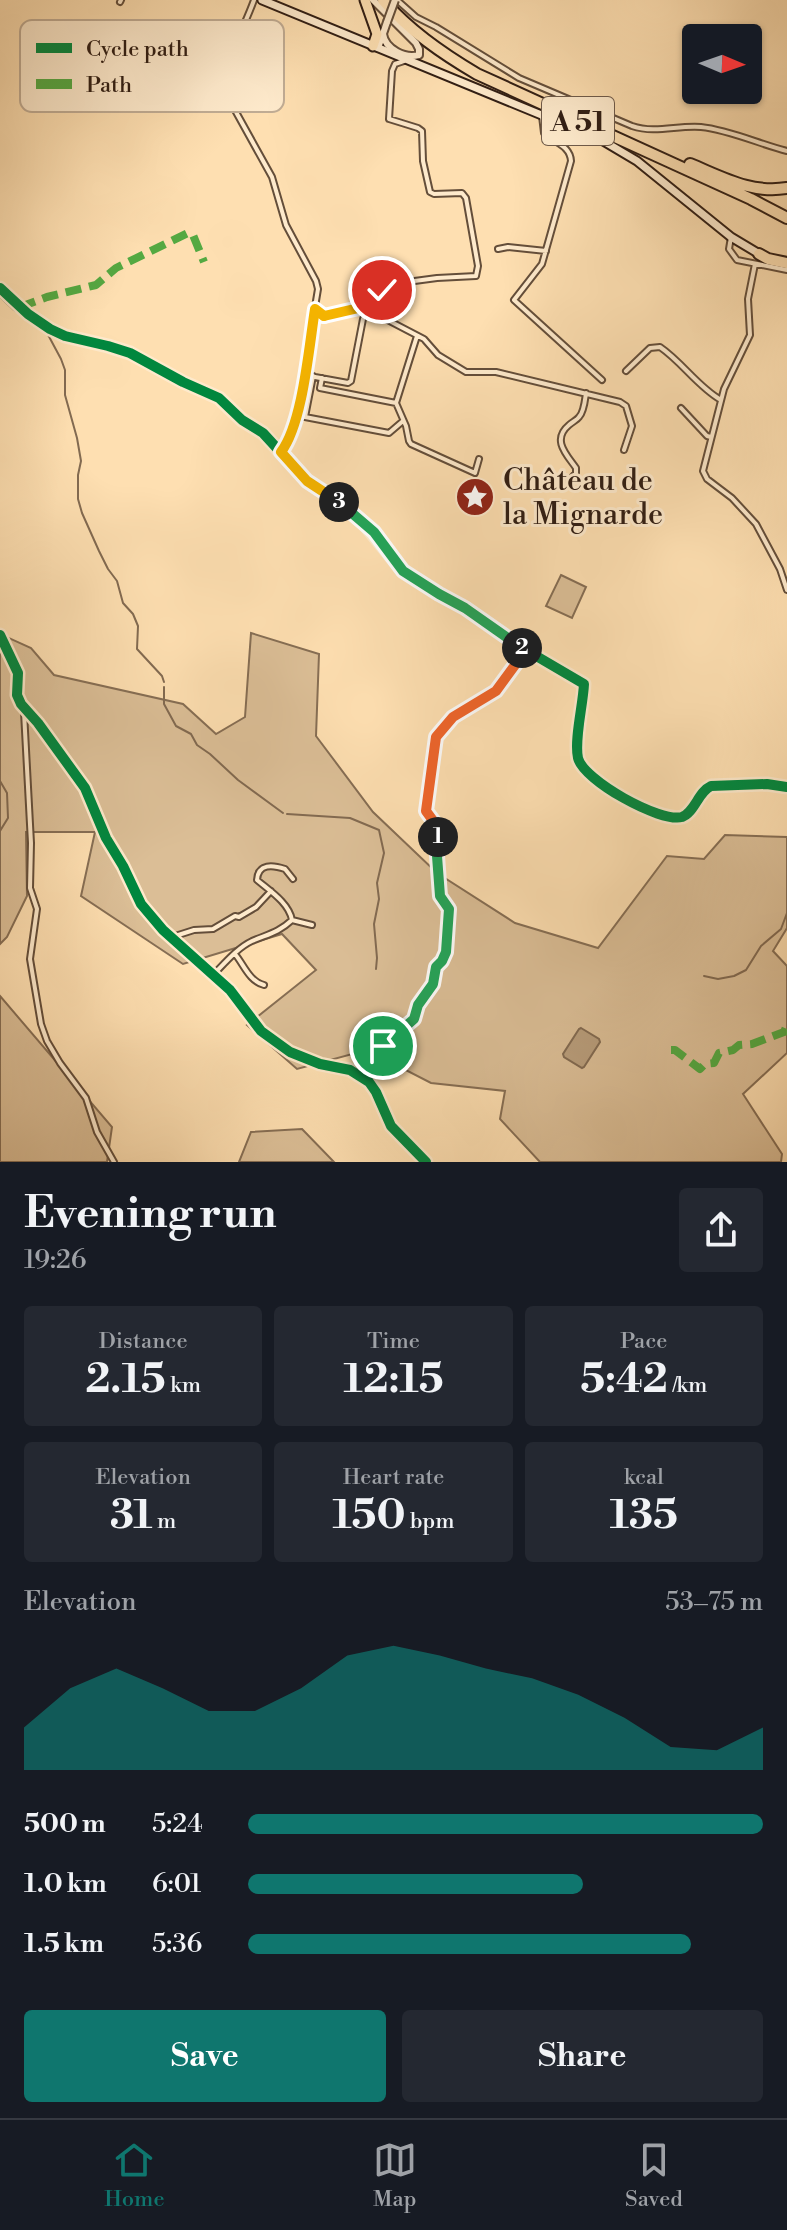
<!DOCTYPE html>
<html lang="en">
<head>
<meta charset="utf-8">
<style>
  :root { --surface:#171b24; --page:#242831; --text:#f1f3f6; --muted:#9ea1a6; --line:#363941; --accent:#0f766e }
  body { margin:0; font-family:"Libre Bodoni",serif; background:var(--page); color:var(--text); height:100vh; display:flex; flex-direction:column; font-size:30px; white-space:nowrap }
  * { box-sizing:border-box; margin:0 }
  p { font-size:26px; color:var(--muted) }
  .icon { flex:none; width:44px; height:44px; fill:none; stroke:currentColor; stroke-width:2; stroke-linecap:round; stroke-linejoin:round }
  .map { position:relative; height:1162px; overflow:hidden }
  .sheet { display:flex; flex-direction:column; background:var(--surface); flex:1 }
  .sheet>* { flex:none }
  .needle { width:52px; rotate:92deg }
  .fabs { position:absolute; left:682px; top:24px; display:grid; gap:16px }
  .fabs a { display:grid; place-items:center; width:80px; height:80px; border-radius:8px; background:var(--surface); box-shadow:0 2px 6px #0004; font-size:40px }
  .pin { position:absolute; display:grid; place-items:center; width:68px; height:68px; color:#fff; margin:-34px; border:4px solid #fff; border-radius:50%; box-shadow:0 2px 8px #0007 }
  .km { position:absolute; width:40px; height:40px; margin:-20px; border-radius:50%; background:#222; color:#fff; font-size:22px; line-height:40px; text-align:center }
  .round { display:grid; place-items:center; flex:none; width:84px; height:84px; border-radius:8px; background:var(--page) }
  .summary { display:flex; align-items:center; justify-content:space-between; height:136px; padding:0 24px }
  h1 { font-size:44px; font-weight:700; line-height:60px }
  .metrics { display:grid; grid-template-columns:repeat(3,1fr); gap:12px; height:136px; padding:8px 24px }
  .metrics div { display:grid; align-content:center; border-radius:8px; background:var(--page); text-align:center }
  .metrics b { font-size:40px; font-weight:700 }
  .metrics small { font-size:22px; font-weight:400 }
  .metrics p { font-size:22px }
  .chart { height:224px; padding:16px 24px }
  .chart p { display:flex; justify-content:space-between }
  .chart svg { width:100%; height:144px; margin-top:8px; fill:var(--accent); opacity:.7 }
  .action { display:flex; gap:16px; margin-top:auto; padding:16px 24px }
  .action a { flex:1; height:92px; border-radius:8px; background:var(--accent); color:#fff; font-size:32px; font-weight:700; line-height:92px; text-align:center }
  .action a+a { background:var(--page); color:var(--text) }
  ul { padding:0 24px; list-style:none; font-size:26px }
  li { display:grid; grid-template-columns:128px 96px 1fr; align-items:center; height:60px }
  li i { height:20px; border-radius:10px; background:var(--accent) }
  .tabs { display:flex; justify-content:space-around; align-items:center; height:112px; border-top:2px solid var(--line); background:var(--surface); font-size:22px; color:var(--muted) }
  .tabs a { display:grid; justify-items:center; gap:4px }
  .tabs .active { color:var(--accent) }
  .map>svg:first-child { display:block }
</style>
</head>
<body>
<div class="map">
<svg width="787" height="1162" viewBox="0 0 787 1162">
  <rect width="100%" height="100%" fill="#fedfb1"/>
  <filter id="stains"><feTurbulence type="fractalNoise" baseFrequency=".0025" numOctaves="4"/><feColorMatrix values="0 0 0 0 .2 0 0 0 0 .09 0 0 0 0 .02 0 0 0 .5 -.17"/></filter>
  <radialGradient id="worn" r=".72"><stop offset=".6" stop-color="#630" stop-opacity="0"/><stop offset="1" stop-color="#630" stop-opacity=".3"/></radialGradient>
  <path fill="#dbbe96" stroke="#866e54" stroke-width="2" d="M 561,575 L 586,587 L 572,618 L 546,606 Z
    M 251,633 L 319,654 L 316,736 L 373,812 L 437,873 L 515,923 L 598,948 L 667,856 L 704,859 L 725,835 L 787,837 L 787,928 L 773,951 L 787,966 L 787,1053 L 743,1094 L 782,1154 L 781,1162 L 540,1162 L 500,1119 L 505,1091 L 431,1083 L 367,1050 L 297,1069 L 247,1025 L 316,970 L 282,934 L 183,964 L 81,896 L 95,832 L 26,832 L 27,896 L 7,937 L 0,944 L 0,634 L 31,648 L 54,675 L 183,704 L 216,734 L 245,717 Z
    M 0,996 L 112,1127 L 107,1162 L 0,1162 Z
    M 302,1129 L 334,1162 L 239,1162 L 251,1132 Z"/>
  <path fill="#b89d7b" stroke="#826a51" stroke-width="2" d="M 581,1028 L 599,1039 L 600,1042 L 584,1067 L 582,1068 L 564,1057 L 563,1054 L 579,1029 Z"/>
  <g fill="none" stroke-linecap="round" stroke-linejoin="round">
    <path stroke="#826a51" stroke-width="2" d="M 0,297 L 14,310 L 46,331 L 61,359 L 65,370 L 65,395 L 77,438 L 81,461 L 78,475 L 78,499 L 82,513 L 99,551 L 108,569 L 117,581 L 123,603 L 133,614 L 138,626 L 137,649 L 162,676 L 164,682
      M 164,687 L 164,704 L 176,726 L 191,734 L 197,745 L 210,754 L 238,780 L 283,813
      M 0,781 L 7,793 L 8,818 L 0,831
      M 287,814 L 350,818 L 379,830 L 384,853 L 377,883 L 379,899 L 374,924 L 377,958 L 376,969
      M 704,976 L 718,979 L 734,976 L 746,970 L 761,946 L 781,929 L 787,913"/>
    <defs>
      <path id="minor" d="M 254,0 C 242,34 219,66 231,103 L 272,177 L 286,225 L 316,281 L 318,289 L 298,408 L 292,432 L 281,452
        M 397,0 L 416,17 L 436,27 L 519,78 L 632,126 C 656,134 677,125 701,127 C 730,130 759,144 787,151
        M 120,2 L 121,0
        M 542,116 L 544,133 C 554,143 570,145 571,161 L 542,264 L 514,300 L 602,380
        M 731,237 L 729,249 L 737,260 L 787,270
        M 498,249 L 508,247 L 546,251
        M 755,264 L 748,299 L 750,335 L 724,389 L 703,471 L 707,479 L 732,498 L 756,524 L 780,569 L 787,590
        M 315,309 L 324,316 L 376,304 L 380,302 L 382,290 L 392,284 L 437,278 L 476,276 L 478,266 L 466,198 L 462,193 L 434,194 L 430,192 L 423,161 L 422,131 L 418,128 L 389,119 L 392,71 L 395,64 L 404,61
        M 626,371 L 650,348 L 660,347 C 682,362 698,387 721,400
        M 304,375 L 348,383 L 351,381 L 363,319 L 365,315 L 378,315 L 424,339 L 438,355 L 466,372 L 496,372 L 620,402 L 626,406 L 632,426 L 624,450
        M 313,376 L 305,417 L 389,433 L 403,421
        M 322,378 L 320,388 L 396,403 L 417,336
        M 396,403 L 406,426 L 409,441 L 411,444 L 475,473 L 479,459
        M 681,408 L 707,436 L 711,437
        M 568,482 L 576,473 L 576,468 C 567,455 551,440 569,425 C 572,422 577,420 579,417 C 584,412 585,400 586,393
        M 0,635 L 18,673 L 17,695 L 21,704 L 38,723 L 85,788 L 106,838 L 123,866 L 141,904 L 163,930 L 230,990 L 261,1031 L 290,1052 L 320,1064 L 350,1070 L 369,1082 L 376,1092 L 391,1126 L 426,1162
        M 24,712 L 31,843 L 30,888 L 37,909 L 30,959 L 41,1024 L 47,1041 L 60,1063 L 86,1098 L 97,1132 L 114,1162
        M 292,920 L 312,925
        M 172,937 L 194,930 L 213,929 L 235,916 L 239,917 L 256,907 L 271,891
        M 235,954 C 244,965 249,981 264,985
        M 213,975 C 224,964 237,948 252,941 C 268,934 278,933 292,920 C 289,903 270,891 257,880 C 258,863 273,865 285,869 L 293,879
        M 369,1082 L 372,1065 L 377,1054 L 388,1040 L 414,1019 L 418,1005 L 433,984 L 436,967 L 442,961 L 446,952 L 449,909 L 440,896 L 437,856 L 438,829 L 426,811 L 434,741 C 447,714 474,710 494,692 C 507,682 516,664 526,650"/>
      <path id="tertiary" d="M 373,0 L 416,43 L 419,49 L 419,55 C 405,59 385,49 383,34
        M 378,48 L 387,22
        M 0,288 L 28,314 L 50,329 L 65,336 L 108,346 L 130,353 L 183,382 L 219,398 L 242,420 L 263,433 L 307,481 L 341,504 L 363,522 L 403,571 L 439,594 L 465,608 L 526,650 L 584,684 C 583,705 574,740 578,758 C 583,780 660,823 682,817 C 695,812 698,792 711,786 L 767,784 L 787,787"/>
      <path id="secondary" d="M 262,0 L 600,139 L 637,161 L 731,237 L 761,255"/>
      <path id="trunk" d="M 365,0 L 377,34 L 373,46"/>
      <path id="motorway" d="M 383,0 C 409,31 443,54 477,74 L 751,199 L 787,218
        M 690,164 C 722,177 751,194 787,188
        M 759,254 L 768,259 L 787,263"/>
    </defs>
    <use href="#minor" stroke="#644e3a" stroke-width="8"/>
    <use href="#tertiary" stroke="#644e3a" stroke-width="10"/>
    <use href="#secondary" stroke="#301d13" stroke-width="11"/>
    <use href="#trunk" stroke="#301d13" stroke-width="13"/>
    <use href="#motorway" stroke="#301d13" stroke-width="14"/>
    <use href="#minor" stroke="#feeacc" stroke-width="4"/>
    <use href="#tertiary" stroke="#feeacc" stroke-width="6"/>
    <use href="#secondary" stroke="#feeacc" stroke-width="7"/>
    <use href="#trunk" stroke="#fedfb1" stroke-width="9"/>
    <use href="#motorway" stroke="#fedfb1" stroke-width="10"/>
    <defs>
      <path id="tertiary-bridge" d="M 387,22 L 395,0"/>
    </defs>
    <use href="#tertiary-bridge" stroke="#644e3a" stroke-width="10" stroke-linecap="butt"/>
    <use href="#tertiary-bridge" stroke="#feeacc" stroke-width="6"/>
    <path stroke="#54a942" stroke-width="8" stroke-dasharray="16 8" stroke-linecap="butt" d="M 20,307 L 47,297 L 96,285 L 116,268 L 188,233 L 193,235 L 204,262
      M 671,1050 L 675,1050 L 700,1069 L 705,1064 L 714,1063 L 719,1053 L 733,1050 L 739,1045 L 752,1044 L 784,1032 L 787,1025"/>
    <defs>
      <path id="cycleway" d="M 0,288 L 28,314 L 50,329 L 65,336 L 108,346 L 130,353 L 183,382 L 219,398 L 242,420 L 263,433 L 307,481 L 341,504 L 363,522 L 403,571 L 439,594 L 465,608 L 526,650 L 584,684 C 583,705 574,740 578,758 C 583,780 660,823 682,817 C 695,812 698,792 711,786 L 767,784 L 787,787
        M 0,635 L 18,673 L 17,695 L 21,704 L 38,723 L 85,788 L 106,838 L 123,866 L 141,904 L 163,930 L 230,990 L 261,1031 L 290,1052 L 320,1064 L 350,1070 L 369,1082 L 376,1092 L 391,1126 L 426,1162"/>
    </defs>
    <use href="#cycleway" stroke="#feeacc" stroke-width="15"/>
    <use href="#cycleway" stroke="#00873e" stroke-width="10"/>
  </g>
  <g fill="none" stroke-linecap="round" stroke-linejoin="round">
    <defs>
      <path id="split-1" d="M 383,1046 L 414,1019 L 418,1005 L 433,984 L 436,967 L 442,961 L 446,952 L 449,909 L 440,896 L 437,856 L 438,837"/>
      <path id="split-2" d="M 438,837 L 437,826 L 426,811 L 436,737 L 453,717 L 496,691 L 526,650 L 522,648"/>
      <path id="split-3" d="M 339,502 L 374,532 L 403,571 L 439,594 L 465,608 L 522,648"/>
      <path id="split-4" d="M 324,316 L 315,309 C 309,346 303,423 281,452 L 307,481 L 339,502"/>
      <path id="split-5" d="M 324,316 L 376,304 L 380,302 L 382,290"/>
    </defs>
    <use href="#split-1" stroke="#fff" stroke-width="16"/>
    <use href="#split-2" stroke="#fff" stroke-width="16"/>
    <use href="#split-3" stroke="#fff" stroke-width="16"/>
    <use href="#split-4" stroke="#fff" stroke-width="16"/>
    <use href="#split-5" stroke="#fff" stroke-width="16"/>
    <use href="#split-1" stroke="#22a559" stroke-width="10"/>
    <use href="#split-2" stroke="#f0652b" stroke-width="10"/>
    <use href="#split-3" stroke="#22a559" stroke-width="10"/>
    <use href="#split-4" stroke="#f5b400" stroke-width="10"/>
    <use href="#split-5" stroke="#f5b400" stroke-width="10"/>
  </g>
  <defs>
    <symbol id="sight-disc" viewBox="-11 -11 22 22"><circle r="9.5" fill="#8f2418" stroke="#feeacc"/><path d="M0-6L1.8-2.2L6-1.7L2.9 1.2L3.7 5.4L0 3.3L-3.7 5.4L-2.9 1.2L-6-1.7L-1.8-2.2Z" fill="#fff"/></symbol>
  </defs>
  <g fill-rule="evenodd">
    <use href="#sight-disc" x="453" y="475" width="44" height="44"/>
  </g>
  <g text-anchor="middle" stroke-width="6" stroke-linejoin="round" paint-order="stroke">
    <rect fill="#feeacc" stroke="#6e5a4a" stroke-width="2" x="542" y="97" width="72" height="48" rx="6"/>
    <g font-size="28" font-weight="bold" fill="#301d13">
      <text x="578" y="131">A 51</text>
    </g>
    <g font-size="30" fill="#301d13" stroke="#feeacc" text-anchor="start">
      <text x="503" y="490">Château de<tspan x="503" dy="34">la Mignarde</tspan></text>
    </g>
  </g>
  <rect x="20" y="20" width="264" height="92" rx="12" fill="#feeacc" stroke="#c0ac94" stroke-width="2"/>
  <rect x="36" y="43" width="36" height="10" fill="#00873e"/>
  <rect x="36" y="79" width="36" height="10" fill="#54a942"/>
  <g font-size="22" fill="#301d13">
    <text x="86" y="56">Cycle path</text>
    <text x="86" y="92">Path</text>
  </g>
  <rect width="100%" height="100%" filter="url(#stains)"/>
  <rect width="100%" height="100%" fill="url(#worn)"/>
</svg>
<div class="fabs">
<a><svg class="needle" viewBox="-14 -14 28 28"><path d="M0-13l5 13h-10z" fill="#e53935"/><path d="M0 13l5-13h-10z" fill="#9ea1a6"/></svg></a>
</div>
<div class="pin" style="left:383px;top:1046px;background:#1e9e55"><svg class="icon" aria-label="arrive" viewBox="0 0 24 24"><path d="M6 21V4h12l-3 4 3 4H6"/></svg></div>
<div class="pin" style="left:382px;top:290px;background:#d93025"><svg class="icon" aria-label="check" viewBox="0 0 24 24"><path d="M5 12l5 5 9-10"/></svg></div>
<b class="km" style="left:438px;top:837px">1</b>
<b class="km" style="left:522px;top:648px">2</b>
<b class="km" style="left:339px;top:502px">3</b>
</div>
<section class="sheet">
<div class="summary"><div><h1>Evening run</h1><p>19:26</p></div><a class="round"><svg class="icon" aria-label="share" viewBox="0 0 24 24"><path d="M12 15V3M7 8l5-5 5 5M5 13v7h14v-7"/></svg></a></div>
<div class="metrics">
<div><p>Distance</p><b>2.15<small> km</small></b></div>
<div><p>Time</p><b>12:15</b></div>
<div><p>Pace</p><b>5:42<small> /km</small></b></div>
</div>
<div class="metrics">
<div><p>Elevation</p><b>31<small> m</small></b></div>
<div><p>Heart rate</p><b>150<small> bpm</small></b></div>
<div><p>kcal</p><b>135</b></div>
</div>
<div class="chart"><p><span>Elevation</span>53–75 m</p>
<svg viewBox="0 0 160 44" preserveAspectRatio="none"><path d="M0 44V31L10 19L20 13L30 19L40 26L50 26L60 19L70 9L80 6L90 9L100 13L110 16L120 21L130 28L140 37L150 38L160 31V44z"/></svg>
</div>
<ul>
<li><b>500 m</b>5:24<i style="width:100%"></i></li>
<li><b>1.0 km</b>6:01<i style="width:65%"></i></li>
<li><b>1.5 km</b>5:36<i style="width:86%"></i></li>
</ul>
<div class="action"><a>Save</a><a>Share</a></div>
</section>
<nav class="tabs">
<a class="active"><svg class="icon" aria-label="home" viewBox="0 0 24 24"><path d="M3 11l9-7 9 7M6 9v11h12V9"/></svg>Home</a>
<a><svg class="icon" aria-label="map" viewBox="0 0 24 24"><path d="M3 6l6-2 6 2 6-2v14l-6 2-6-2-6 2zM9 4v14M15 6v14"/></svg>Map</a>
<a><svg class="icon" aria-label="saved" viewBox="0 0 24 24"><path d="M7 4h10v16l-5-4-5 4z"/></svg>Saved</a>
</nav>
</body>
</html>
